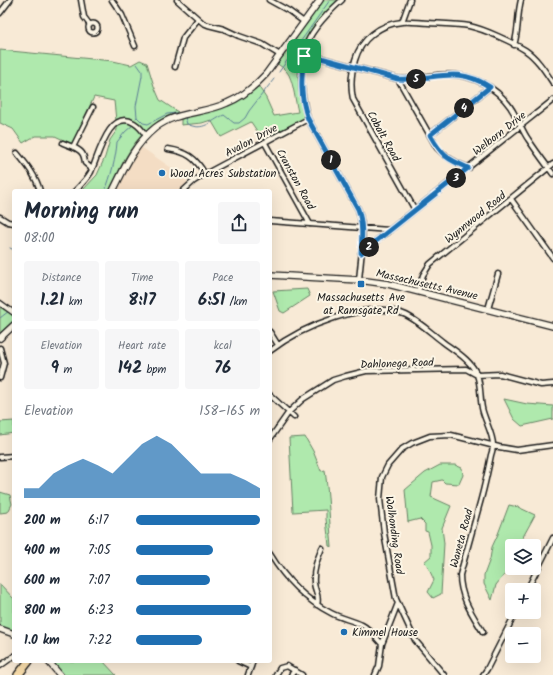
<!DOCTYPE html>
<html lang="en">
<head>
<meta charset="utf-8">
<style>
  :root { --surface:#fff; --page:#f6f6f7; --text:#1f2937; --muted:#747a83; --accent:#1f6fb2 }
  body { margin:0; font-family:Kalam,sans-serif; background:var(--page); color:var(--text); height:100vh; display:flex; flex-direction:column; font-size:15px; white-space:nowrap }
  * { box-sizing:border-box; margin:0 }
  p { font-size:13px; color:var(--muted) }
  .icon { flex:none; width:22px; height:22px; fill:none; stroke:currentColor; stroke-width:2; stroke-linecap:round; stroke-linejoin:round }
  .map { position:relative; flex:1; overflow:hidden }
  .side { position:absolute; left:12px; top:189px; width:260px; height:474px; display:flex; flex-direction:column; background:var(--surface); border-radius:4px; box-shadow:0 4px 16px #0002 }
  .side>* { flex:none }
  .fabs { position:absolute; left:505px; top:539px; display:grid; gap:8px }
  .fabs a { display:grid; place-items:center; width:36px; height:36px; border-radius:4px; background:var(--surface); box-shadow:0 4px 16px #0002; font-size:20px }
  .pin { position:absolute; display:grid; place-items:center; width:34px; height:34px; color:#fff; margin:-17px; border-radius:8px; box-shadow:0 2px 6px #0006 }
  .km { position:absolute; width:20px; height:20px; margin:-10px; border-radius:50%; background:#222; color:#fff; font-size:11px; line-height:20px; text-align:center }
  .round { display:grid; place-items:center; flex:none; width:42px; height:42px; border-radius:4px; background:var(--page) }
  .head { display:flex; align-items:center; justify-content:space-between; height:68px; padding:0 12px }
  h1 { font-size:22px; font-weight:700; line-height:30px }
  .figures { display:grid; grid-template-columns:repeat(3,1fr); gap:6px; height:68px; padding:4px 12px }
  .figures div { display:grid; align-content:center; border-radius:4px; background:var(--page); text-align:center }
  .figures b { font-size:17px; font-weight:700 }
  .figures small { font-size:11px; font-weight:400 }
  .figures p { font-size:11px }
  .chart { height:112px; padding:8px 12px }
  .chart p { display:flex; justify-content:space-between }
  .chart svg { width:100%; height:72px; margin-top:4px; fill:var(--accent); opacity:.7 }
  ul { padding:0 12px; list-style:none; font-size:13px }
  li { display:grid; grid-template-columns:64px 48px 1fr; align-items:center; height:30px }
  li i { height:10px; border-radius:5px; background:var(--accent) }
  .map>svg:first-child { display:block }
</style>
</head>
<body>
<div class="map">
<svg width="553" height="675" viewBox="0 0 553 675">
  <rect width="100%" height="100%" fill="#f8ead6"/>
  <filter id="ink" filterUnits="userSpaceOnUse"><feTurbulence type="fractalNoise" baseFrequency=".025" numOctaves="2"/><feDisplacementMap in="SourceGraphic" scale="8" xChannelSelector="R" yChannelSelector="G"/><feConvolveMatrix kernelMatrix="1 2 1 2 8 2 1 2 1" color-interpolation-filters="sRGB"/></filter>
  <g filter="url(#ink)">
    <path fill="#f4ddc4" d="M 141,147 L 173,169 L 188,182 L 178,191 L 117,191 L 133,157 Z"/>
    <path fill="#afe9ad" stroke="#668264" d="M 323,0 L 342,0 L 321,21 L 306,46 L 301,76 L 308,119 L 265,143 L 251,122 L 221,137 L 211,120 L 202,123 L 181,125 L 181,115 L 220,106 L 257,84 L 266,98 L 274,116 L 298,112 C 295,100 294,86 289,75 C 286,69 280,66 275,62 Z
      M 0,50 L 113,61 L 131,65 L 140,60 L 147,63 L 154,86 L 160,100 L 178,112 C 137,126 126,156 109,191 L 82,191 L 97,175 L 105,157 L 110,140 L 117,130 L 114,101 L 94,97 L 72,144 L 55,136 L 35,136 L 23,143 L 13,129 L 0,123 Z
      M 307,289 L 310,296 L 284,313 L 280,311 L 273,291 Z
      M 0,307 L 14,315 L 14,320 L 0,333 Z
      M 504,399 L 527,404 L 553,406 L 553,419 L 522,426 L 514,419 Z
      M 14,421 L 14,433 L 0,435 L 0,422 Z
      M 305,437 L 313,451 L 321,471 L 325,470 C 329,495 329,521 332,547 L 329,546 L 326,519 L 326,510 L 293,512 L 289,438 Z
      M 440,465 L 455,465 L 462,468 L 463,475 L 459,484 L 445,483 L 442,480 L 433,482 L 431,497 L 451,506 L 442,528 L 444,543 L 441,594 L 433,598 L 428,592 L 434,580 L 427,565 L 424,562 L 431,556 L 431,545 L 428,532 L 425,531 L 425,524 L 420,519 L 408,522 L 405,490 L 425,473 Z
      M 0,492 L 10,495 L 12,504 L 8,512 L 0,513 Z
      M 509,505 L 518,507 L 535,515 L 524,535 L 520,546 L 512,546 L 512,565 L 496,585 L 492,600 L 484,584 L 484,575 L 490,559 L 492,547 L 498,534 Z
      M 0,584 L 14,599 L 14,634 L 0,629 Z
      M 48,661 L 103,661 L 116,675 L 60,675 Z"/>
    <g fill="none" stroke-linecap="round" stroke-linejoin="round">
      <path stroke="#5c7e95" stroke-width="1" d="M 279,72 L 330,0
        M 137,117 L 136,106 L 142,76 L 142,71 L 137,64
        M 185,117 L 187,124 C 204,132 210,121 224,115 L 234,123 L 239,123 L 245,118 L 249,111 L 274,79
        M 136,118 L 137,117 L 143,123 L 148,124 L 167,114 L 176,113
        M 105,191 C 111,176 116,158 117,142 L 125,132 L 133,125
        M 10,248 L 14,250
        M 0,318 L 9,311"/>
      <defs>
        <path id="street" d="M 81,0 L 84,17 L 90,25
          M 112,0 L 122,15 L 135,46
          M 177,0 L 203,23 L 208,25 L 224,29 L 239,36 L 262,44 L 280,55
          M 269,0 L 289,11 L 304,22
          M 342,0 C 330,11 309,32 305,49 C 299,72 301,96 308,119 L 358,209 C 366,231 361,257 359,280
          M 0,13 L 10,0
          M 402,22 L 410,0
          M88.5 28a4.5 4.5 0 1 1 9 0a4.5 4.5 0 1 1-9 0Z
          M 514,45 C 519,30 517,15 521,0
          M 298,56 L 310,55 L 398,79 C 418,80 438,72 457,75 C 481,78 504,93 515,115 C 520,123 523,132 528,139 C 536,151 545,163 553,174
          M 175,67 L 183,38 L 198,19
          M 398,79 L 437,148 C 446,158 456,163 469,168
          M 430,135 L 490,87
          M 63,143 L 73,147
          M 265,143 L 310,224
          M 168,149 C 187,152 195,157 205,174
          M 17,153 C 27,165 36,176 40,191
          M 92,169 L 85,163 C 84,154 82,151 73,147 L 93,107
          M 75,191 C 81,185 87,179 91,172 C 98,157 109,108 134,123 C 139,126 143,131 146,136
          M 183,191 L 194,181 L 205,174 L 308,119
          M 511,199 L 553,258
          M 415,210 L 353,99 C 350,85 351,74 355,60 C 361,39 380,24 402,22 C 411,21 420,23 429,23 C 442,24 456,24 469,26 C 484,29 512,42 525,50 C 537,58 545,71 553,83
          M 0,217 L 8,222 L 14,223
          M 270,221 L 389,230
          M 361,253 L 553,100
          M 418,291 L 423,275 L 430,264 L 553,164
          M 0,303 L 14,313
          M 488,309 L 498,274
          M 270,332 L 278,345
          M 0,348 L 4,363 L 0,378
          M 270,351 C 301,327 368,298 406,315 C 420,322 431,333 443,342 C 455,351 472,361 477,375 C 481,385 480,398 482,408 C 484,419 494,436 493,446 C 493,449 492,452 491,455 C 488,470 485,484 481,499 C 474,524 467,550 460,575 C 460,597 472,614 483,632
          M 270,395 L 294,417
          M 270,439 L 289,412 L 303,399 L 333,380 L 346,376 L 366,371 L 466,369 L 477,375 L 500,374 L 541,385 L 553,384
          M 0,457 L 14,456
          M 270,554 C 285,579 304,599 331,613 C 340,618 352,620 362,625 C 370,629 376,638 382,644
          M 527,590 L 553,538
          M 317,605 C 320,596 315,592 314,583 C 313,570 317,560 322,548
          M 238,661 L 251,667
          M 0,666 L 14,656
          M 248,675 L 253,661
          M 276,675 L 280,668 L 287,666 L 302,675
          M 291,675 L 295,670
          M 375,675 L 379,666 L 382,644 L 398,603
          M 444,675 L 415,640 L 396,599 L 384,533 L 380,499 L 382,477 L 388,465 L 402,449 L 412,443 L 430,436 L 451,435 L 499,447 L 517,450 L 553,445
          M 483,675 L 487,669 L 516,612"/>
        <path id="secondary" d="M 113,191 C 125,167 134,145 155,128 C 176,111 204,114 227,103 C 243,97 255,86 266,74 L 320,0
          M 270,275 L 359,280 L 388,284 L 553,326
          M 0,338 L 14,325
          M 0,629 L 14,634
          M 48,661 L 60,675"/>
        <path id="highway" d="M 18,675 L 29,661"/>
      </defs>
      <use href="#street" stroke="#1c1c1c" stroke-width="7"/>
      <use href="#secondary" stroke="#1c1c1c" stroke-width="8"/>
      <use href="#highway" stroke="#1c1c1c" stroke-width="10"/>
      <use href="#street" stroke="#fcf5e5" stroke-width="4"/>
      <use href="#secondary" stroke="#fcf5e5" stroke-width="5.5"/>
      <use href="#highway" stroke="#f9ddab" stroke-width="7"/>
    </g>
  </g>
  <g fill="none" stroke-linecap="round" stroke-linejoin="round" filter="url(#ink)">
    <defs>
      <path id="route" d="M 310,55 L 398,79 C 435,81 455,64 490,87 L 430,135 C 442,156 447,159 468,168 L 361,253 C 362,238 363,223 358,209 L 308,119 C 300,96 301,80 304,56 Z"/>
    </defs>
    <use href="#route" stroke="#fff" stroke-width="8"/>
    <use href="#route" stroke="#1f6fb2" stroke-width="5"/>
  </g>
  <g fill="#1f6fb2" stroke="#fcf5e5" stroke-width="1.5">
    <circle cx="162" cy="173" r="4"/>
    <rect x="357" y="280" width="8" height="8" rx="2"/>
    <circle cx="344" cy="632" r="4"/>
  </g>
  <g text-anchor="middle" stroke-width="4" stroke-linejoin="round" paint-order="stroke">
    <g font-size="11" fill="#1c1c1c" stroke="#fcf5e5">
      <text transform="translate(499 133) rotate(-38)" y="4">Welborn Drive</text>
      <text transform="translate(384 136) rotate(61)" y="4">Cobalt Road</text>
      <text transform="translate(251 140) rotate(-28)" y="4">Avalon Drive</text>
      <text transform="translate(296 179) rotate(61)" y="4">Cranston Road</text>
      <text transform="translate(475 217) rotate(-39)" y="4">Wynnwood Road</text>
      <text transform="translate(427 284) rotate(13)" y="4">Massachusetts Avenue</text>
      <text transform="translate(397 363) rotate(-2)" y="4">Dahlonega Road</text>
      <text transform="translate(395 535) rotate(82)" y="4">Walhonding Road</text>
      <text transform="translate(461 538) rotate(-75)" y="4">Waneta Road</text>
    </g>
    <g font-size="11" fill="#1c1c1c" stroke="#fcf5e5" text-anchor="start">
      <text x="170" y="177">Wood Acres Substation</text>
      <text x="361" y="301" text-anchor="middle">Massachusetts Ave<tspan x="361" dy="13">at Ramsgate Rd</tspan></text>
      <text x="352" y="636">Kimmel House</text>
    </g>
  </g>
</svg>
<div class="fabs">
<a><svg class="icon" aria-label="layers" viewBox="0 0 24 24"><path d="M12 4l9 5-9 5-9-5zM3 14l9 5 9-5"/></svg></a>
<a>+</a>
<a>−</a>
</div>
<div class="pin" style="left:304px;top:56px;background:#1e9e55"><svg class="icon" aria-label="arrive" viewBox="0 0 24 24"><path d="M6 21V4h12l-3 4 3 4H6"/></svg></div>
<b class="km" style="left:331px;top:160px">1</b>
<b class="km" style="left:369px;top:247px">2</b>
<b class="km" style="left:456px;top:178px">3</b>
<b class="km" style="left:464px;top:108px">4</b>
<b class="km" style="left:416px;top:79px">5</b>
<section class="side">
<div class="head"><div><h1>Morning run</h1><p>08:00</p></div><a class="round"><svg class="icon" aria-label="share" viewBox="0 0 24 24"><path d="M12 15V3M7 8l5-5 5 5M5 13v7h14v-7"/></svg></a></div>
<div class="figures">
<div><p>Distance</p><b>1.21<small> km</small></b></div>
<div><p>Time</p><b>8:17</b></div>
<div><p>Pace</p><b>6:51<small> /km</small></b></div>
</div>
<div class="figures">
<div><p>Elevation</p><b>9<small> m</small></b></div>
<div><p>Heart rate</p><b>142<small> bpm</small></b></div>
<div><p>kcal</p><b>76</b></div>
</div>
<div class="chart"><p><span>Elevation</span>158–165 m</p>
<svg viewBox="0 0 160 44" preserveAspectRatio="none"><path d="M0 44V38L10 38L20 29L30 24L40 20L50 24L60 29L70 20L80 11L90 6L100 11L110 20L120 29L130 29L140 29L150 33L160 38V44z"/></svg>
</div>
<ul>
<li><b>200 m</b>6:17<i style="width:100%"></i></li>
<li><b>400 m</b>7:05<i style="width:62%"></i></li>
<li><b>600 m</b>7:07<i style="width:60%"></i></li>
<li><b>800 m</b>6:23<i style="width:93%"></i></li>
<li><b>1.0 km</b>7:22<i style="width:53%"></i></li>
</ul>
</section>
</div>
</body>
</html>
